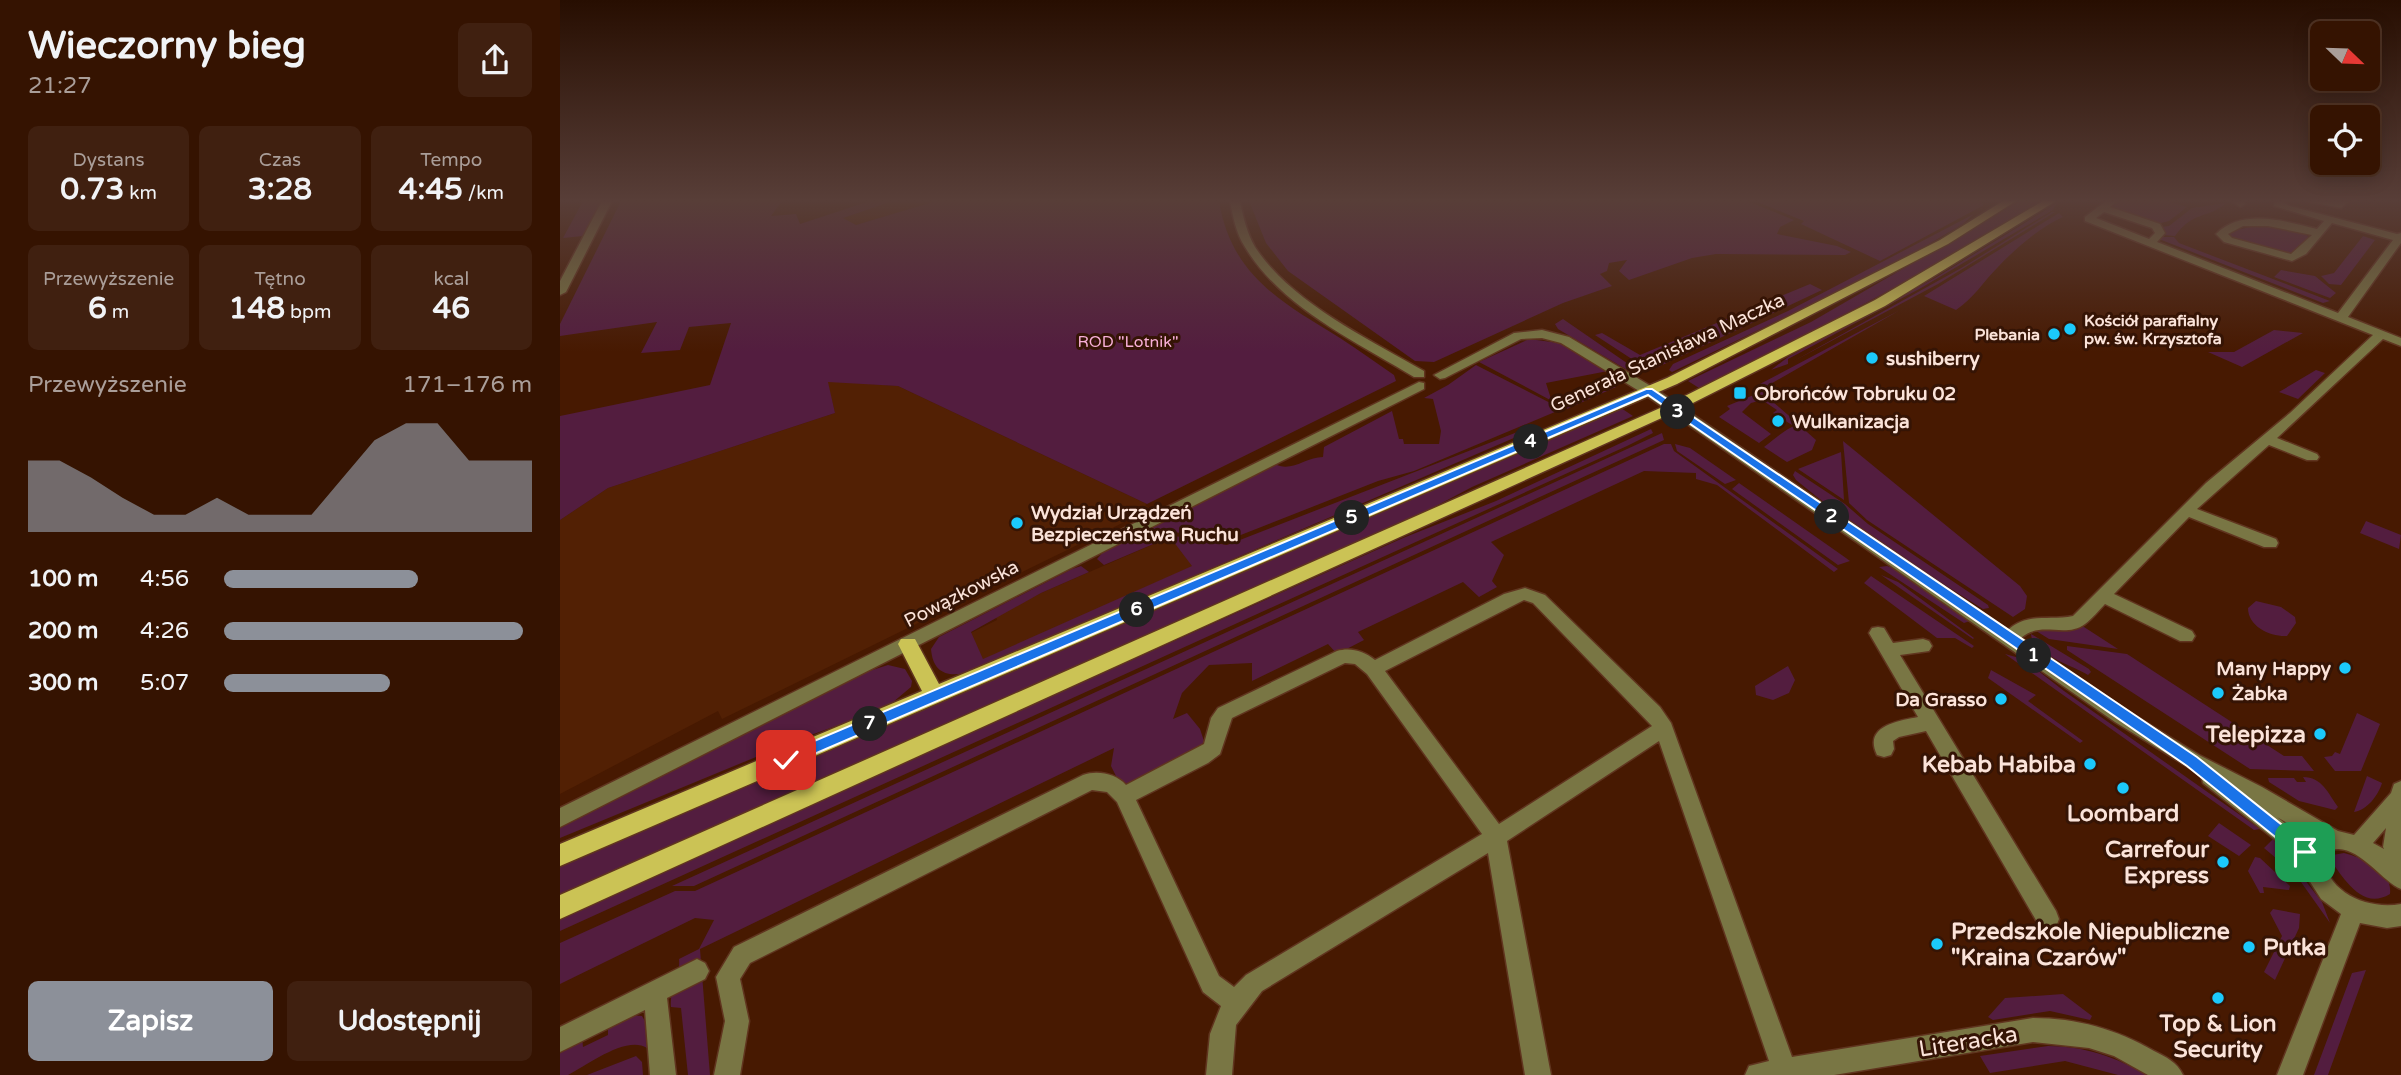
<!DOCTYPE html>
<html lang="pl">
<head>
<meta charset="utf-8">
<style>
  :root { --surface:#351301; --page:#402010; --text:#f1f3f6; --muted:#aa9e99; --line:#4f3223; --accent:#8c9099 }
  body { margin:0; font-family:"Varela Round",sans-serif; background:var(--page); color:var(--text); height:100vh; display:flex; flex-direction:column; font-size:26px; white-space:nowrap }
  * { box-sizing:border-box; margin:0 }
  p { font-size:23px; color:var(--muted) }
  .icon { flex:none; width:38px; height:38px; fill:none; stroke:currentColor; stroke-width:2; stroke-linecap:round; stroke-linejoin:round }
  .map { position:relative; flex:1; overflow:hidden }
  .drawer { display:flex; flex-direction:column; background:var(--surface); width:560px }
  .drawer>* { flex:none }
  .needle { width:46px; rotate:113deg }
  .tools { position:absolute; left:1750px; top:21px; display:grid; gap:14px }
  .tools a { display:grid; place-items:center; width:70px; height:70px; border-radius:10px; background:var(--surface); box-shadow:0 4px 18px #0003,0 0 0 2px var(--line); font-size:35px }
  .pin { position:absolute; display:grid; place-items:center; width:60px; height:60px; color:#fff; margin:-30px; border-radius:14px; box-shadow:0 4px 10px #0006 }
  .km { position:absolute; width:35px; height:35px; margin:-18px; border-radius:50%; background:#222; color:#fff; font-size:19px; line-height:35px; text-align:center }
  .round { display:grid; place-items:center; flex:none; width:74px; height:74px; border-radius:10px; background:var(--page) }
  .overview { display:flex; align-items:center; justify-content:space-between; height:119px; padding:0 28px }
  h1 { font-size:38px; font-weight:700; line-height:52px }
  .metrics { display:grid; grid-template-columns:repeat(3,1fr); gap:10px; height:119px; padding:7px 28px }
  .metrics div { display:grid; align-content:center; border-radius:10px; background:var(--page); text-align:center }
  .metrics b { font-size:30px; font-weight:700 }
  .metrics small { font-size:19px; font-weight:400 }
  .metrics p { font-size:19px }
  .chart { height:196px; padding:14px 28px }
  .chart p { display:flex; justify-content:space-between }
  .chart svg { width:100%; height:126px; margin-top:7px; fill:var(--accent); opacity:.7 }
  .action { display:flex; gap:14px; margin-top:auto; padding:14px 28px }
  .action a { flex:1; height:80px; border-radius:10px; background:var(--accent); color:#fff; font-size:28px; font-weight:700; line-height:80px; text-align:center }
  .action a+a { background:var(--page); color:var(--text) }
  ul { padding:0 28px; list-style:none; font-size:23px }
  li { display:grid; grid-template-columns:112px 84px 1fr; align-items:center; height:52px }
  li i { height:18px; border-radius:9px; background:var(--accent) }
  main { display:flex; flex:1; min-height:0 }
  .map>svg:first-child { display:block }
</style>
</head>
<body>
<main>
<section class="drawer">
<div class="overview"><div><h1>Wieczorny bieg</h1><p>21:27</p></div><a class="round"><svg class="icon" aria-label="share" viewBox="0 0 24 24"><path d="M12 15V3M7 8l5-5 5 5M5 13v7h14v-7"/></svg></a></div>
<div class="metrics">
<div><p>Dystans</p><b>0.73<small> km</small></b></div>
<div><p>Czas</p><b>3:28</b></div>
<div><p>Tempo</p><b>4:45<small> /km</small></b></div>
</div>
<div class="metrics">
<div><p>Przewyższenie</p><b>6<small> m</small></b></div>
<div><p>Tętno</p><b>148<small> bpm</small></b></div>
<div><p>kcal</p><b>46</b></div>
</div>
<div class="chart"><p><span>Przewyższenie</span>171–176 m</p>
<svg viewBox="0 0 160 44" preserveAspectRatio="none"><path d="M0 44V19L10 19L20 25L30 32L40 38L50 38L60 32L70 38L80 38L90 38L100 25L110 12L120 6L130 6L140 19L150 19L160 19V44z"/></svg>
</div>
<ul>
<li><b>100 m</b>4:56<i style="width:63%"></i></li>
<li><b>200 m</b>4:26<i style="width:97%"></i></li>
<li><b>300 m</b>5:07<i style="width:54%"></i></li>
</ul>
<div class="action"><a>Zapisz</a><a>Udostępnij</a></div>
</section>
<div class="map">
<svg width="1841" height="1075" viewBox="0 0 1841 1075">
  <rect width="100%" height="100%" fill="#471901"/>
  <path fill="#522004" d="M 333,201 L 376,201 L 296,225 L 282,218 Z
    M 267,381 L 338,386 L 587,504 L 585,505 L 591,509 L 162,719 L 158,711 L 0,794 L 0,520 L 48,488 L 275,413 Z
    M 610,537 L 633,566 L 423,660 L 411,633 L 437,620 L 436,616 L 481,593 Z"/>
  <path fill="#531d3f" d="M 23,201 L 42,201 L 23,236 L 3,238 Z
    M 61,201 L 222,201 L 211,216 L 236,214 L 240,224 L 310,201 L 333,201 L 283,218 L 296,225 L 376,201 L 659,201 C 671,275 721,302 780,338 C 799,350 816,363 834,375 L 836,381 L 587,504 L 338,386 L 268,382 L 275,413 L 48,488 L 0,520 L 0,416 L 150,385 L 171,323 L 129,327 L 120,350 L 81,353 L 97,322 L 0,336 L 0,324 Z
    M 689,201 L 1187,201 L 1234,220 L 1220,227 L 1217,234 L 1277,246 L 1291,252 L 1285,255 L 1156,254 L 1132,258 L 1069,280 L 1059,271 L 1067,260 L 1049,263 L 1047,271 L 1040,274 L 1052,286 L 1003,303 L 874,362 L 855,361 L 728,271 L 706,243 Z
    M 1195,201 L 1421,201 L 1424,205 L 1320,261 L 1241,224 L 1244,221 Z
    M 1460,201 L 1482,201 C 1372,271 1256,330 1139,388 L 1128,381 L 1251,322 Z
    M 1556,201 L 1607,201 L 1627,207 L 1609,221 L 1601,223 L 1549,207 Z
    M 1497,203 L 1493,210 L 1361,288 L 1228,359 L 1228,364 L 1211,370 L 1228,357 L 1375,278 Z
    M 1666,203 C 1646,220 1634,210 1615,236 L 1603,235 L 1601,227 L 1609,226 L 1632,208 Z
    M 1492,212 L 1495,212 L 1378,284 L 1232,362 L 1403,267 Z
    M 1499,213 L 1503,217 C 1480,227 1455,249 1438,267 C 1423,282 1414,298 1396,310 L 1364,296 Z
    M 1414,214 L 1403,224 L 1340,261 L 1112,372 L 1109,370 L 1113,364 L 1228,311 Z
    M 1704,224 L 1744,232 L 1750,239 L 1731,255 L 1671,239 L 1667,232 Z
    M 1803,236 L 1815,240 L 1781,285 L 1769,284 L 1761,276 L 1774,273 Z
    M 1601,237 L 1614,237 L 1619,243 L 1770,301 L 1763,303 L 1599,239 Z
    M 1721,270 L 1755,276 L 1776,293 L 1770,298 L 1714,277 Z
    M 1250,284 L 1262,290 L 1096,368 L 1084,367 L 1035,335 L 1042,333 L 1080,355 Z
    M 1340,310 L 1207,386 L 1206,396 L 1235,421 L 1232,425 L 1213,413 L 1217,410 L 1202,400 L 1191,403 L 1182,412 L 1211,434 L 1199,443 L 1159,417 L 1170,409 L 1167,406 L 1196,394 L 1198,385 Z
    M 1003,319 L 1077,370 L 1074,374 L 998,329 L 995,324 Z
    M 1714,330 L 1743,333 L 1682,367 L 1648,352 L 1674,352 Z
    M 969,339 L 999,343 L 1048,371 L 986,383 L 991,399 L 1038,394 L 1050,388 L 1045,378 L 1049,377 L 1056,387 L 1007,409 L 919,362 Z
    M 916,365 L 1002,409 L 854,471 L 818,481 L 668,540 L 607,531 L 580,533 L 715,464 C 731,473 746,457 763,457 L 764,447 L 832,411 L 839,439 L 843,439 L 844,444 L 879,444 L 881,431 L 873,399 L 864,398 L 888,385 Z
    M 1756,370 L 1765,373 L 1738,399 L 1719,392 Z
    M 1061,408 L 1073,416 L 912,487 L 859,515 L 0,895 L 0,864 Z
    M 1238,424 L 1256,440 L 1252,450 L 1227,462 L 1204,447 C 1216,438 1224,430 1238,424 Z
    M 1091,429 L 1093,433 L 1067,446 L 0,931 L 0,917 L 843,538 L 936,501 Z
    M 960,431 L 968,432 L 413,671 C 390,678 373,675 371,649 L 379,637 L 512,569 L 521,566 L 529,572 L 481,593 L 411,632 L 423,659 L 632,566 L 610,537 L 544,565 L 537,559 L 544,551 L 574,536 L 581,540 L 609,535 L 667,545 Z
    M 1102,433 L 1104,440 L 134,886 L 112,886 Z
    M 1283,441 L 1460,586 L 1467,596 L 1465,609 L 1453,617 L 1307,520 L 1289,503 Z
    M 1104,444 L 1111,444 L 1114,451 L 1278,569 L 1274,572 L 1157,485 L 1136,479 L 1136,473 L 1084,471 L 931,542 L 944,555 L 932,581 L 937,587 L 919,597 L 903,582 L 798,632 L 804,640 L 777,654 L 768,644 L 692,681 L 692,663 L 649,665 L 622,693 L 613,719 L 627,713 L 640,729 L 644,741 L 640,748 L 577,781 L 568,784 L 558,780 L 551,766 L 554,748 L 140,949 L 150,1075 L 128,1075 L 121,1008 L 111,1007 C 109,990 121,977 119,959 L 139,949 L 154,920 L 135,918 L 0,984 L 0,943 L 115,891 L 135,891 Z
    M 1115,444 L 1130,448 L 1176,480 L 1165,484 L 1117,451 Z
    M 1281,452 L 1284,500 L 1238,469 Z
    M 1235,471 L 1285,504 L 1308,524 L 1428,605 L 1429,608 L 1423,609 C 1359,569 1294,528 1236,480 L 1233,475 Z
    M 1179,483 L 1286,558 L 1290,561 L 1278,565 L 1172,489 Z
    M 1806,521 L 1841,535 L 1839,549 L 1800,533 Z
    M 1327,566 L 1336,569 L 1410,621 L 1404,623 L 1319,567 Z
    M 1321,575 L 1338,582 L 1414,638 L 1413,639 Z
    M 1311,576 L 1414,646 L 1412,648 L 1395,638 L 1377,638 L 1304,583 Z
    M 1696,601 L 1721,607 L 1735,617 L 1736,623 L 1727,636 C 1711,637 1688,627 1688,608 Z
    M 1524,627 L 1558,649 L 1489,639 L 1473,629 Z
    M 1471,634 L 1529,669 L 1531,672 L 1528,675 C 1512,665 1472,654 1471,634 Z
    M 1507,646 L 1567,654 L 1724,756 L 1742,756 L 1754,771 L 1690,769 L 1507,650 Z
    M 1445,654 L 1463,659 L 1504,691 L 1700,829 L 1694,830 Z
    M 328,665 L 345,669 L 352,681 L 351,687 L 326,708 L 237,740 L 0,838 L 0,826 L 309,671 Z
    M 1228,666 L 1235,680 L 1229,693 L 1213,700 L 1196,695 L 1195,686 Z
    M 1431,670 L 1476,695 L 1468,701 L 1523,741 L 1520,743 L 1428,678 Z
    M 1797,713 L 1820,724 L 1801,771 L 1775,771 L 1764,757 L 1772,756 L 1775,752 L 1780,754 Z
    M 1807,776 L 1822,783 C 1818,796 1807,810 1794,812 Z
    M 1743,777 C 1762,777 1768,793 1778,807 L 1775,810 L 1739,801 L 1709,782 L 1708,778 L 1734,778 L 1737,782 L 1746,782 Z
    M 1659,823 L 1691,845 L 1679,856 L 1648,836 Z
    M 1713,839 L 1762,902 L 1770,923 L 1736,875 L 1704,848 Z
    M 1784,853 C 1803,858 1833,870 1830,894 C 1800,912 1782,874 1767,856 Z
    M 1695,857 L 1700,858 L 1730,886 L 1729,890 L 1703,887 L 1704,893 L 1700,893 L 1688,871 Z
    M 1713,909 L 1740,914 L 1739,928 L 1715,980 L 1704,972 L 1722,936 L 1710,913 Z
    M 1806,970 L 1768,1075 L 1754,1075 L 1792,973 Z
    M 1503,994 L 1532,1016 L 1530,1020 L 1490,1011 L 1433,1020 L 1428,1017 L 1445,998 Z
    M 70,1015 L 82,1016 L 86,1023 L 87,1048 C 66,1035 28,1065 8,1075 L 0,1075 L 0,1048 L 22,1037 L 23,1047 L 48,1035 L 48,1024 Z
    M 1488,1046 C 1524,1046 1556,1057 1587,1075 L 1558,1075 L 1505,1061 L 1430,1073 L 1420,1056 Z
    M 76,1056 L 82,1062 L 83,1075 L 27,1075 Z"/>
  <g fill="none" stroke-linecap="round" stroke-linejoin="round">
    <defs>
      <path id="minor" d="M 42,201 L 52,201 L 6,292 L 0,295 L 0,281 Z
        M 670,201 L 680,201 C 683,217 687,233 695,247 C 731,302 808,339 864,371 L 864,377 L 854,377 C 796,342 721,307 685,247 C 676,233 673,217 670,201 Z
        M 1546,201 L 1557,201 L 1550,207 L 1600,224 L 1605,233 L 1597,242 L 1778,313 L 1833,240 L 1772,223 L 1746,254 L 1732,261 L 1664,242 L 1656,234 C 1682,208 1725,221 1757,229 L 1764,221 L 1714,206 L 1715,201 L 1725,201 L 1724,203 L 1730,206 L 1837,234 L 1841,233 L 1841,243 L 1788,317 L 1841,338 L 1841,346 L 1823,339 L 1717,438 L 1757,454 L 1759,457 L 1757,460 L 1747,460 L 1709,445 L 1637,509 L 1716,539 L 1718,543 L 1716,547 L 1704,547 L 1629,517 L 1554,594 L 1632,631 L 1635,636 L 1632,641 L 1620,641 L 1545,604 C 1539,610 1532,619 1525,624 C 1505,639 1481,620 1461,638 L 1569,712 L 1639,755 L 1702,787 L 1778,831 L 1794,835 L 1831,793 L 1834,784 L 1841,781 L 1841,889 C 1820,881 1790,832 1763,855 C 1766,893 1808,910 1841,904 L 1841,926 L 1827,928 L 1800,923 L 1743,1075 L 1717,1075 L 1781,914 L 1761,899 L 1731,852 L 1643,783 L 1641,775 L 1555,722 L 1084,394 L 1001,343 L 982,338 L 961,339 L 885,378 L 880,379 L 874,375 L 954,333 L 982,330 L 1009,337 L 1094,388 L 1448,630 C 1468,612 1489,621 1513,616 L 1646,483 L 1730,413 L 1813,335 L 1525,221 L 1525,217 ZM 1544,212 L 1592,228 L 1595,233 L 1589,239 L 1536,218 ZM 1683,226 L 1708,226 L 1752,235 L 1731,254 L 1672,238 L 1668,234 ZM 1717,817 L 1752,838 L 1748,841 ZM 1826,828 L 1823,847 L 1824,849 L 1813,843 Z
        M 1672,201 L 1683,201 L 1685,204 L 1680,207 Z
        M 1746,201 L 1789,201 L 1781,208 Z
        M 859,382 L 864,383 L 864,389 L 0,827 L 0,808 Z
        M 965,588 L 985,595 L 1100,707 L 1111,723 L 1232,1057 L 1473,1018 C 1517,1018 1556,1029 1594,1051 C 1606,1057 1617,1062 1623,1075 L 1588,1075 L 1554,1056 L 1529,1048 L 1473,1042 L 1274,1075 L 1185,1075 L 1189,1066 L 1209,1061 L 1099,741 L 947,841 L 991,1075 L 965,1075 L 928,853 L 702,991 L 676,1025 L 672,1075 L 646,1075 L 650,1034 L 661,1006 L 643,992 L 557,802 L 547,792 L 532,790 L 190,963 L 180,979 L 189,1021 L 180,1075 L 154,1075 L 165,1021 L 156,977 L 174,947 L 523,775 C 538,770 556,774 566,785 L 644,744 L 651,718 L 658,708 L 777,651 C 790,647 804,651 815,660 L 944,594 ZM 964,600 L 973,603 L 1092,726 L 939,824 L 825,671 ZM 785,663 L 795,664 L 807,674 L 922,834 L 686,975 L 674,987 L 659,976 L 576,800 L 648,763 L 660,754 L 672,718 Z
        M 1318,627 L 1324,628 L 1333,643 L 1363,639 L 1369,641 L 1372,646 L 1369,651 L 1340,655 L 1496,911 L 1499,919 L 1496,927 L 1488,930 L 1480,927 L 1366,731 L 1339,737 L 1333,741 L 1334,749 L 1331,755 L 1324,757 L 1317,755 C 1303,726 1338,721 1358,717 L 1309,633 L 1312,628 Z
        M 137,959 L 145,963 L 149,971 L 145,979 L 107,998 L 116,1075 L 90,1075 L 85,1010 L 0,1052 L 0,1027 Z"/>
      <path id="major" d="M 1443,201 L 1456,201 L 1388,244 L 1117,384 L 0,866 L 0,844 L 362,691 L 338,644 L 341,639 L 355,639 L 379,684 L 1107,378 L 1380,240 Z
        M 1483,201 L 1496,201 L 1325,306 L 1117,411 L 0,919 L 0,895 L 1107,405 L 1315,300 Z"/>
    </defs>
    <use href="#minor" stroke="#60351f" stroke-width="3"/>
    <use href="#major" stroke="#60351f" stroke-width="3"/>
    <use href="#minor" fill="#797644" fill-rule="evenodd"/>
    <use href="#major" fill="#cbc355" fill-rule="evenodd"/>
  </g>
  <linearGradient id="sky" x2="0" y2="1"><stop stop-color="#270e01"/><stop offset="0.57" stop-color="#583e38"/><stop offset="1" stop-color="#583e38" stop-opacity="0"/></linearGradient>
  <rect width="1841" height="352" fill="url(#sky)"/>
  <path fill="#1a73e8" stroke="#fff" stroke-width="2" d="M 1086,389 L 1092,389 L 1637,757 L 1751,848 L 1751,857 L 1740,857 L 1627,766 L 1088,395 L 231,764 L 226,765 L 218,760 L 221,755 Z"/>
  <g fill="#1bc9fc" stroke="#351405" stroke-width="2.5">
    <circle cx="1510" cy="329" r="7"/>
    <circle cx="1494" cy="334" r="7"/>
    <circle cx="1312" cy="358" r="7"/>
    <rect x="1173" y="386" width="14" height="14" rx="3.5"/>
    <circle cx="1218" cy="421" r="7"/>
    <circle cx="457" cy="523" r="7"/>
    <circle cx="1785" cy="668" r="7"/>
    <circle cx="1658" cy="693" r="7"/>
    <circle cx="1441" cy="699" r="7"/>
    <circle cx="1760" cy="734" r="7"/>
    <circle cx="1530" cy="764" r="7"/>
    <circle cx="1563" cy="788" r="7"/>
    <circle cx="1663" cy="862" r="7"/>
    <circle cx="1377" cy="944" r="7"/>
    <circle cx="1689" cy="947" r="7"/>
    <circle cx="1658" cy="998" r="7"/>
  </g>
  <g text-anchor="middle" stroke-width="6" stroke-linejoin="round" paint-order="stroke">
    <g font-size="16" font-weight="bold" fill="#fbe3d9" stroke="#351405" text-anchor="start">
      <text x="1524" y="326">Kościół parafialny<tspan x="1524" dy="18">pw. św. Krzysztofa</tspan></text>
      <text x="1480" y="340" text-anchor="end">Plebania</text>
    </g>
    <g font-size="16" fill="#f8afd8" stroke="#351405">
      <text x="568" y="347">ROD "Lotnik"</text>
    </g>
    <g font-size="19" fill="#fbe3d9" stroke="#351405">
      <text transform="translate(1107 352) rotate(-25)" y="7">Generała Stanisława Maczka</text>
      <text transform="translate(401 593) rotate(-27)" y="7">Powązkowska</text>
    </g>
    <g font-size="19" font-weight="bold" fill="#fbe3d9" stroke="#351405" text-anchor="start">
      <text x="1326" y="365">sushiberry</text>
      <text x="1194" y="400">Obrońców Tobruku 02</text>
      <text x="1232" y="428">Wulkanizacja</text>
      <text x="471" y="519">Wydział Urządzeń<tspan x="471" dy="22">Bezpieczeństwa Ruchu</tspan></text>
      <text x="1771" y="675" text-anchor="end">Many Happy</text>
      <text x="1672" y="700">Żabka</text>
      <text x="1427" y="706" text-anchor="end">Da Grasso</text>
    </g>
    <g font-size="23" font-weight="bold" fill="#fbe3d9" stroke="#351405" text-anchor="end">
      <text x="1746" y="742">Telepizza</text>
      <text x="1516" y="772">Kebab Habiba</text>
      <text x="1563" y="821" text-anchor="middle">Loombard</text>
      <text x="1649" y="857">Carrefour<tspan x="1649" dy="26">Express</tspan></text>
      <text x="1391" y="939" text-anchor="start">Przedszkole Niepubliczne<tspan x="1391" dy="26">"Kraina Czarów"</tspan></text>
      <text x="1703" y="955" text-anchor="start">Putka</text>
      <text x="1658" y="1031" text-anchor="middle">Top &amp; Lion<tspan x="1658" dy="26">Security</tspan></text>
    </g>
    <g font-size="23" fill="#fbe3d9" stroke="#351405">
      <text transform="translate(1408 1041) rotate(-9)" y="8">Literacka</text>
    </g>
  </g>
</svg>
<div class="tools">
<a><svg class="needle" viewBox="-14 -14 28 28"><path d="M0-13l5 13h-10z" fill="#e53935"/><path d="M0 13l5-13h-10z" fill="#aa9e99"/></svg></a>
<a><svg class="icon" aria-label="locate" viewBox="0 0 24 24"><circle cx="12" cy="12" r="6"/><path d="M12 2v4M12 18v4M2 12h4M18 12h4"/></svg></a>
</div>
<div class="pin" style="left:1745px;top:852px;background:#1e9e55"><svg class="icon" aria-label="arrive" viewBox="0 0 24 24"><path d="M6 21V4h12l-3 4 3 4H6"/></svg></div>
<div class="pin" style="left:226px;top:760px;background:#d93025"><svg class="icon" aria-label="check" viewBox="0 0 24 24"><path d="M5 12l5 5 9-10"/></svg></div>
<b class="km" style="left:1474px;top:656px">1</b>
<b class="km" style="left:1272px;top:517px">2</b>
<b class="km" style="left:1118px;top:412px">3</b>
<b class="km" style="left:971px;top:442px">4</b>
<b class="km" style="left:792px;top:518px">5</b>
<b class="km" style="left:577px;top:610px">6</b>
<b class="km" style="left:310px;top:724px">7</b>
</div>
</main>
</body>
</html>
